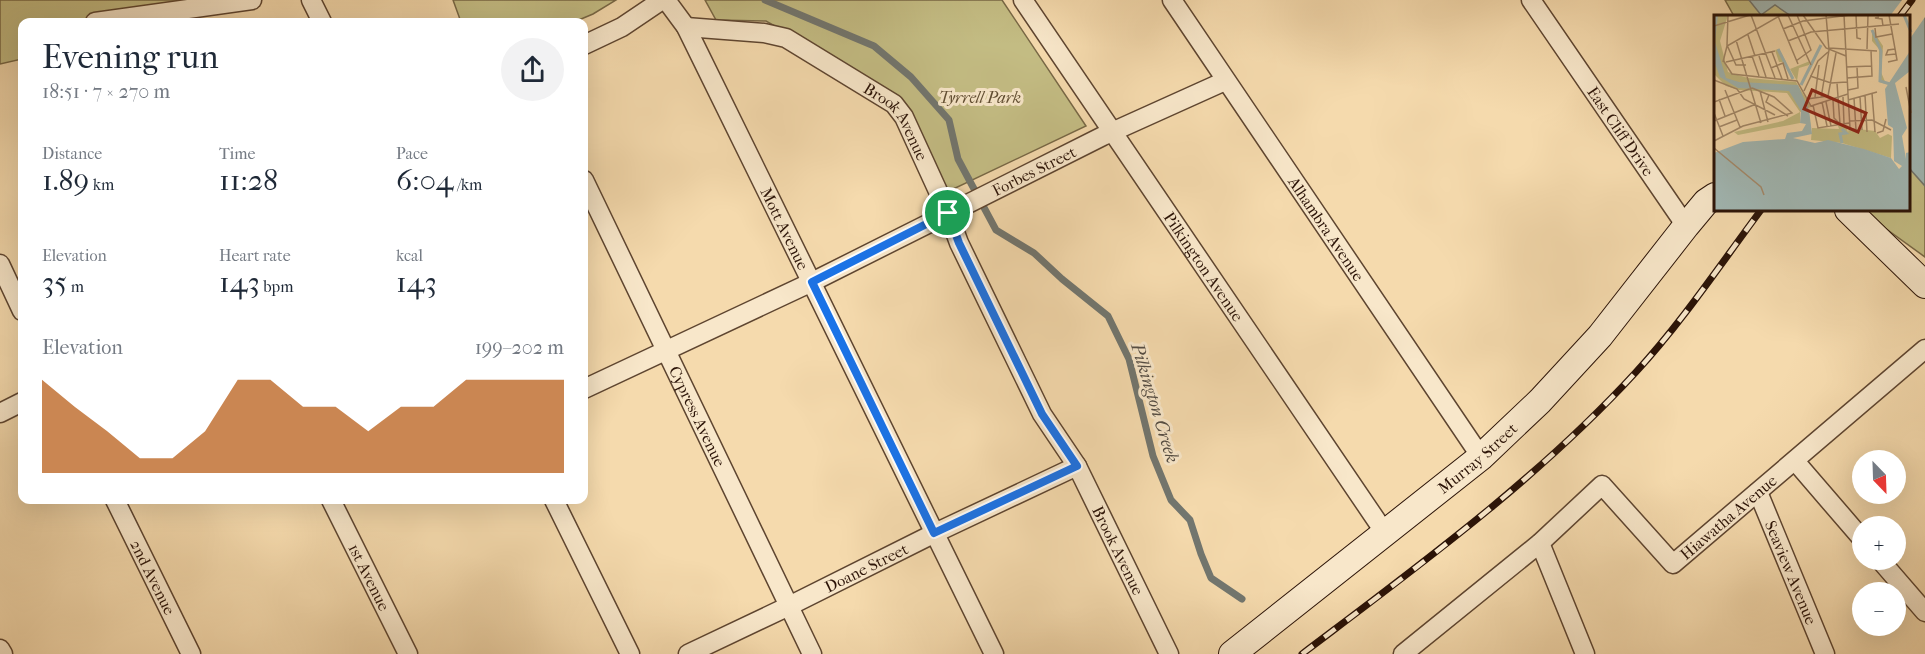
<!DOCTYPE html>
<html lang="en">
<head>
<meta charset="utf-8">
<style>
  :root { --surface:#fff; --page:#f2f2f3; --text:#1f2937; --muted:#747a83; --accent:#b45309 }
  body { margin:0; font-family:"IM FELL French Canon",serif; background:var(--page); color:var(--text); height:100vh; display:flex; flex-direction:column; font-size:22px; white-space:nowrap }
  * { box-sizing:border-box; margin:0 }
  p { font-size:20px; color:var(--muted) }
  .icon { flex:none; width:33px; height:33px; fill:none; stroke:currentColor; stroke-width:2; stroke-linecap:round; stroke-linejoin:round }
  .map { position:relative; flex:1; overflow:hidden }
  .drawer { position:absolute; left:18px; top:18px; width:570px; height:486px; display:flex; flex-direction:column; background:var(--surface); border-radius:12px; box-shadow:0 6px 24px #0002 }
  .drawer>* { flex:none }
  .needle { width:39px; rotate:157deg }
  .buttons { position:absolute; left:1852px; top:450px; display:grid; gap:12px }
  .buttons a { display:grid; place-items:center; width:54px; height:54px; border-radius:50%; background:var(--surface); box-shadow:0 6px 24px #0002; font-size:30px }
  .pin { position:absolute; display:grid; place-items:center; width:51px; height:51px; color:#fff; margin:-26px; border:3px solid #fff; border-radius:50%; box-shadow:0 2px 6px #0007 }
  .round { display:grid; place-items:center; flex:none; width:63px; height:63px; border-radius:32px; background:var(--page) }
  .head { display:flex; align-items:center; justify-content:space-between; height:102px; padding:0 24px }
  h1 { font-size:33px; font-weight:600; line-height:45px }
  .metrics { display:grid; grid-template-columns:repeat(3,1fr); gap:9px; height:102px; padding:6px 24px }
  .metrics div { display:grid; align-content:center }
  .metrics b { font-size:30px; font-weight:600 }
  .metrics small { font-size:16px; font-weight:400 }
  .metrics p { font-size:16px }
  .chart { height:168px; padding:12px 24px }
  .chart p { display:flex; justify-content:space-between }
  .chart svg { width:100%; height:108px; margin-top:6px; fill:var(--accent); opacity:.7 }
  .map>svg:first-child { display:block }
</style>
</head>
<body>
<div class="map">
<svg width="1925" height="654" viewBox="0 0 1925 654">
  <rect width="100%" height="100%" fill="#f5daad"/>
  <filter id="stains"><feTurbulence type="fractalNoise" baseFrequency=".00333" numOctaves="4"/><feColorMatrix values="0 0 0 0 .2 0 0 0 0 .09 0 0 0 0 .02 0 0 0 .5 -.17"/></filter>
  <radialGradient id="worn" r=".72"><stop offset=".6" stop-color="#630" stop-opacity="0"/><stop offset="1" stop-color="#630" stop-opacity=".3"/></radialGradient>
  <path fill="#c4bd84" stroke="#786846" stroke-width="1.5" d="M 0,0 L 247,0 L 98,22 L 22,22 L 22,59 L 0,64 Z
    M 453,0 L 616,0 L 593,14 L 574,22 L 461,22 Z
    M 705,0 L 1002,0 L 1086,126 L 947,192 L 902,101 L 885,88 L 766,21 L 716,20 Z
    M 1725,0 L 1925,0 L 1925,257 L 1860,210 L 1908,210 L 1908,16 L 1734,16 Z"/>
  <path fill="#a1b8b5" stroke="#72766f" stroke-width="1.5" d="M 1749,0 L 1925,0 L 1925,186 L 1909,168 L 1908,16 L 1791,16 L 1775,5 L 1761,15 Z"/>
  <path fill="#f5daad" d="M 1902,0 L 1925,0 L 1925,17 L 1909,40 L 1908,16 L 1890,16 Z"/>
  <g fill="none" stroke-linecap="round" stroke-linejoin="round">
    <path stroke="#72766f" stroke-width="7" d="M 765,0 L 874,46 L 911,77 L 949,120 L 958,159 L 996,230 L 1034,253 L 1062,279 L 1108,316 L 1129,359 L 1153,456 L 1171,500 L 1190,520 L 1201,554 L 1211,578 L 1242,599"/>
    <defs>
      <g id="minor">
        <path d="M 311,0 L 322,22"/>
        <path id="s1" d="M 666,0 L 686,27 L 994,654"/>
        <path id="s2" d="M 1023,0 L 1385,533"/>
        <path id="s3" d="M 1172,0 L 1481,457"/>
        <path id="s4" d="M 1531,0 L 1686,226"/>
        <path d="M 95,22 L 252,0"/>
        <path id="s5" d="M 686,27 L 764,33 L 786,38 L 894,104 L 904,117 L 948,213 L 959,243 L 1042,414 L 1077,466 L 1169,654"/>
        <path d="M 584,45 L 622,27 L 662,0"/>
        <path id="s6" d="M 584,180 L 812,654"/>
        <path d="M 0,264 L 22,311"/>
        <path id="s7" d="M 584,389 L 812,282 L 1103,136 L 1225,81"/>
        <path d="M 0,413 L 22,402"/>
        <path d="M 1795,461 L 1863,540"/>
        <path id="s8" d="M 1758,492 L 1825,654"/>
        <path id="s9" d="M 115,500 L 191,654"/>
        <path id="s10" d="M 331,500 L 408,654"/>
        <path d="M 554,500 L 630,654"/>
        <path d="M 1540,543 L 1585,654"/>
        <path d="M 1880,560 L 1925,612"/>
        <path d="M 0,649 L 3,654"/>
        <path id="s11" d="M 688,654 L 789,606 L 935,533 L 1077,466"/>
        <path id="s12" d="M 1403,654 L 1540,543 L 1602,485 L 1673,564 L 1925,349"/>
      </g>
      <g id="secondary">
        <path d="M 1848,210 L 1925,285"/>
        <path id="s13" d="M 1232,654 L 1481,457 L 1540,401 L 1600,336 L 1686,226 L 1706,202 L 1715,196"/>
      </g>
    </defs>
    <use href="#minor" stroke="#5e4530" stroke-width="21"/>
    <use href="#secondary" stroke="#2b1307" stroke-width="28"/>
    <use href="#minor" stroke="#f8e7ca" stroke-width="18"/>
    <use href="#secondary" stroke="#f8e7ca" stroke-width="26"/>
    <defs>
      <path id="rail" d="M 1900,16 L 1912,0
        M 1302,654 C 1417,567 1538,479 1636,372 C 1682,322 1720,265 1761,210"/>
    </defs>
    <use href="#rail" stroke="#2b1307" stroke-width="7"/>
    <use href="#rail" stroke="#f8e7ca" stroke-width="4.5" stroke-dasharray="14" stroke-linecap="butt"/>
  </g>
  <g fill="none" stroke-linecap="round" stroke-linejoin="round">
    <defs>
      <path id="route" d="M 948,213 L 959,243 L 1042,414 L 1077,466 L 934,533 L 812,282 Z"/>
    </defs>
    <use href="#route" stroke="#fff" stroke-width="12"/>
    <use href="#route" stroke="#1a73e8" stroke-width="8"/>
  </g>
  <g text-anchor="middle" stroke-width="6" stroke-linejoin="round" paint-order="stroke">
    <g font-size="16" font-style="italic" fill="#614e33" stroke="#f8e7ca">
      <text x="980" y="103">Tyrrell Park</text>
    </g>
    <g font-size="16" fill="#2b1307" stroke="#f8e7ca">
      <text dy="6" stroke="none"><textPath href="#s5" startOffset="242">Brook Avenue</textPath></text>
      <text dy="6" stroke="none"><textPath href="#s4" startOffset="159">East Cliff Drive</textPath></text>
      <text dy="6" stroke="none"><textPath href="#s7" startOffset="500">Forbes Street</textPath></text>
      <text dy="6" stroke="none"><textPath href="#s1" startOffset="258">Mott Avenue</textPath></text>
      <text dy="6" stroke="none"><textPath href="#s3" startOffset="276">Alhambra Avenue</textPath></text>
      <text dy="6" stroke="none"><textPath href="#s2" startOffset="322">Pilkington Avenue</textPath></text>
      <text dy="6" stroke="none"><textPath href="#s6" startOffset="262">Cypress Avenue</textPath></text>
      <text dy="6" stroke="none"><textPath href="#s13" startOffset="314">Murray Street</textPath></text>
      <text dy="6" stroke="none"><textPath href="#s12" startOffset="440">Hiawatha Avenue</textPath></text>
      <text dy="6" stroke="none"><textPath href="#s5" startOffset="728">Brook Avenue</textPath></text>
      <text dy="6" stroke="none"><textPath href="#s11" startOffset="198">Doane Street</textPath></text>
      <text dy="6" stroke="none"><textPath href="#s8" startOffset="87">Seaview Avenue</textPath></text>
      <text dy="6" stroke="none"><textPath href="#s9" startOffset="86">2nd Avenue</textPath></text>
      <text dy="6" stroke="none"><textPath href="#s10" startOffset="86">1st Avenue</textPath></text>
    </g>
    <g font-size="18" font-style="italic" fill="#544d44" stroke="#f8e7ca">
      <text transform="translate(1155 403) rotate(73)" y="6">Pilkington Creek</text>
    </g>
  </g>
  <g transform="translate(1714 15)">
    <rect width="196" height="196" fill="#f5daad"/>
    <path d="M 0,0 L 14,0 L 6,26 L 14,57 L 34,63 L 82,67 L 97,92 L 94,93 L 97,113 L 93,112 L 90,96 L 86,97 L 86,108 L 24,120 L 20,117 L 69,106 L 86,97 L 73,78 L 25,75 L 12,71 L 10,75 L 12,71 L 0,59 ZM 158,14 L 169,31 L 167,57 L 172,69 L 165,67 L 165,34 L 158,26 ZM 65,34 L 76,54 L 96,46 L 95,50 L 85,53 L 83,66 L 72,47 L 65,47 L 61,35 ZM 132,110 L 134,117 L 135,113 L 161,116 L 166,123 L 174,119 L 178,121 L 177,143 L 128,128 L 97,125 L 98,113 L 125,114 L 124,111 Z" fill="#c4bd84"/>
    <path d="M 4,0 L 1,27 L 12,63 L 25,67 L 84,70 L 95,95 L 98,119 L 79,123 L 101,128 L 114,125 L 150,134 L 177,143 L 185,154 L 188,151 L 180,146 L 179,113 L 174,110 L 171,74 L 196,36 L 196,56 L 181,68 L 193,113 L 188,121 L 192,144 L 192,138 L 196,137 L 196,196 L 0,196 L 0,138 L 29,127 L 71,124 L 73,118 L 88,116 L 92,109 L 86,108 L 87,96 L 75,76 L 24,73 L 6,62 L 0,46 L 0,2 Z" fill="#a1b8b5"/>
    <path fill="none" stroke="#a1b8b5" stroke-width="3" d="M 190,0 L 197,17M 158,15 L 167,36 L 166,66 L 176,69M 64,34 L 79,64M 87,70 L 107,30M 181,84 L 178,67 L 197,46M 181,85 L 184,114M 128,128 L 126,119 L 132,118 L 128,114"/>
    <path fill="none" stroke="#a48a6b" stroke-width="1.5" d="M 14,0 L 13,30 L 22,50 L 32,50M 37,0 L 61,63M 74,0 L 97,50M 89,0 L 112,33 L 132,41M 142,0 L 143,23 L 147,24M 64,1 L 84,49M 165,2 L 161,3 L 168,4 L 169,11M 0,11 L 36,0M 161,13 L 162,22 L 178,19M 69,14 L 89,6 L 136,0M 34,20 L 41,41M 22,25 L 47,108M 74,26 L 97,17 L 185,9M 115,33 L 163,36M 153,34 L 154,0M 181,34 L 174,35 L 172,40 L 182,39M 58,37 L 68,64M 38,41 L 45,61M 45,41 L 52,62M 9,45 L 18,59 L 83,66 L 97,91 L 134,79 L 130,0M 82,46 L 97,35 L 83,0M 9,47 L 13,31 L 67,0M 12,47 L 61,36M 174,47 L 183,45 L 175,0M 132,52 L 158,51M 57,53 L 69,48 L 74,64M 96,61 L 117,68 L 133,67M 133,63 L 158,61 L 157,35M 0,65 L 23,74 L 30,84 L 61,100M 123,68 L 126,109M 192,72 L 197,98M 11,75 L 26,112M 134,75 L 144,73 L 143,52M 46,76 L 54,107M 90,76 L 104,46 L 114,37M 158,78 L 161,117M 134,79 L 136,113 L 142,115 L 140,83M 55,80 L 52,87 L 74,101M 151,80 L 153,117M 101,82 L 105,50M 129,82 L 130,109M 146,82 L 148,115M 107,83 L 115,35 L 112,0M 5,84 L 11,101M 93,84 L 114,81 L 122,38M 119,85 L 120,103 L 125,108M 134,85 L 163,77M 0,87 L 38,73M 108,87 L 113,111M 112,87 L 117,111M 99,90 L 104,113 L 135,108M 0,98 L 9,121M 0,106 L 42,89M 135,106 L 158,105 L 177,115M 5,112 L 23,105M 163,118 L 169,116 L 172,104M 0,126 L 29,111 L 78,98 L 60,82 L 38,73M 0,133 L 47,172 L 50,180"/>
    <path fill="#8f2418" fill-opacity="0.15" stroke="#8f2418" stroke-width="3" d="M 98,75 L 152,98 L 144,117 L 90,94 Z"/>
    <rect width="196" height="196" fill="none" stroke="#2b1307" stroke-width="3"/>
  </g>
  <rect width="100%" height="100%" filter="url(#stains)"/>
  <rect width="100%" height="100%" fill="url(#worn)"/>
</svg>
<div class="buttons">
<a><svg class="needle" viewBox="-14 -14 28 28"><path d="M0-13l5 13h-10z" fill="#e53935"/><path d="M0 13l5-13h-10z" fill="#747a83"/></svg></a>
<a>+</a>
<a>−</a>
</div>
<div class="pin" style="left:948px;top:213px;background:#1e9e55"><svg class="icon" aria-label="arrive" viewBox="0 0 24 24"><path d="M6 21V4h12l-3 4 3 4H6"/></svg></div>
<section class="drawer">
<div class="head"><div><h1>Evening run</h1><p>18:51 · 7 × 270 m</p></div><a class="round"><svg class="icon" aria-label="share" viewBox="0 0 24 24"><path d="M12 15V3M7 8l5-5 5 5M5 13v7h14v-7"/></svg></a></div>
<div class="metrics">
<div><p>Distance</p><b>1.89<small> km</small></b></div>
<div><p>Time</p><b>11:28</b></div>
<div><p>Pace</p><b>6:04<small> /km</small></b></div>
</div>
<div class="metrics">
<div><p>Elevation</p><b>35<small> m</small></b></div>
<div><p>Heart rate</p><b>143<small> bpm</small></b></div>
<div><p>kcal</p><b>143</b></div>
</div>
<div class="chart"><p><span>Elevation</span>199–202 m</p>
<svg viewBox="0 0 160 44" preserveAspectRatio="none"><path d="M0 44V6L10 17L20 27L30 38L40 38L50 27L60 6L70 6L80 17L90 17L100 27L110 17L120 17L130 6L140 6L150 6L160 6V44z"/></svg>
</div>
</section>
</div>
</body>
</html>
